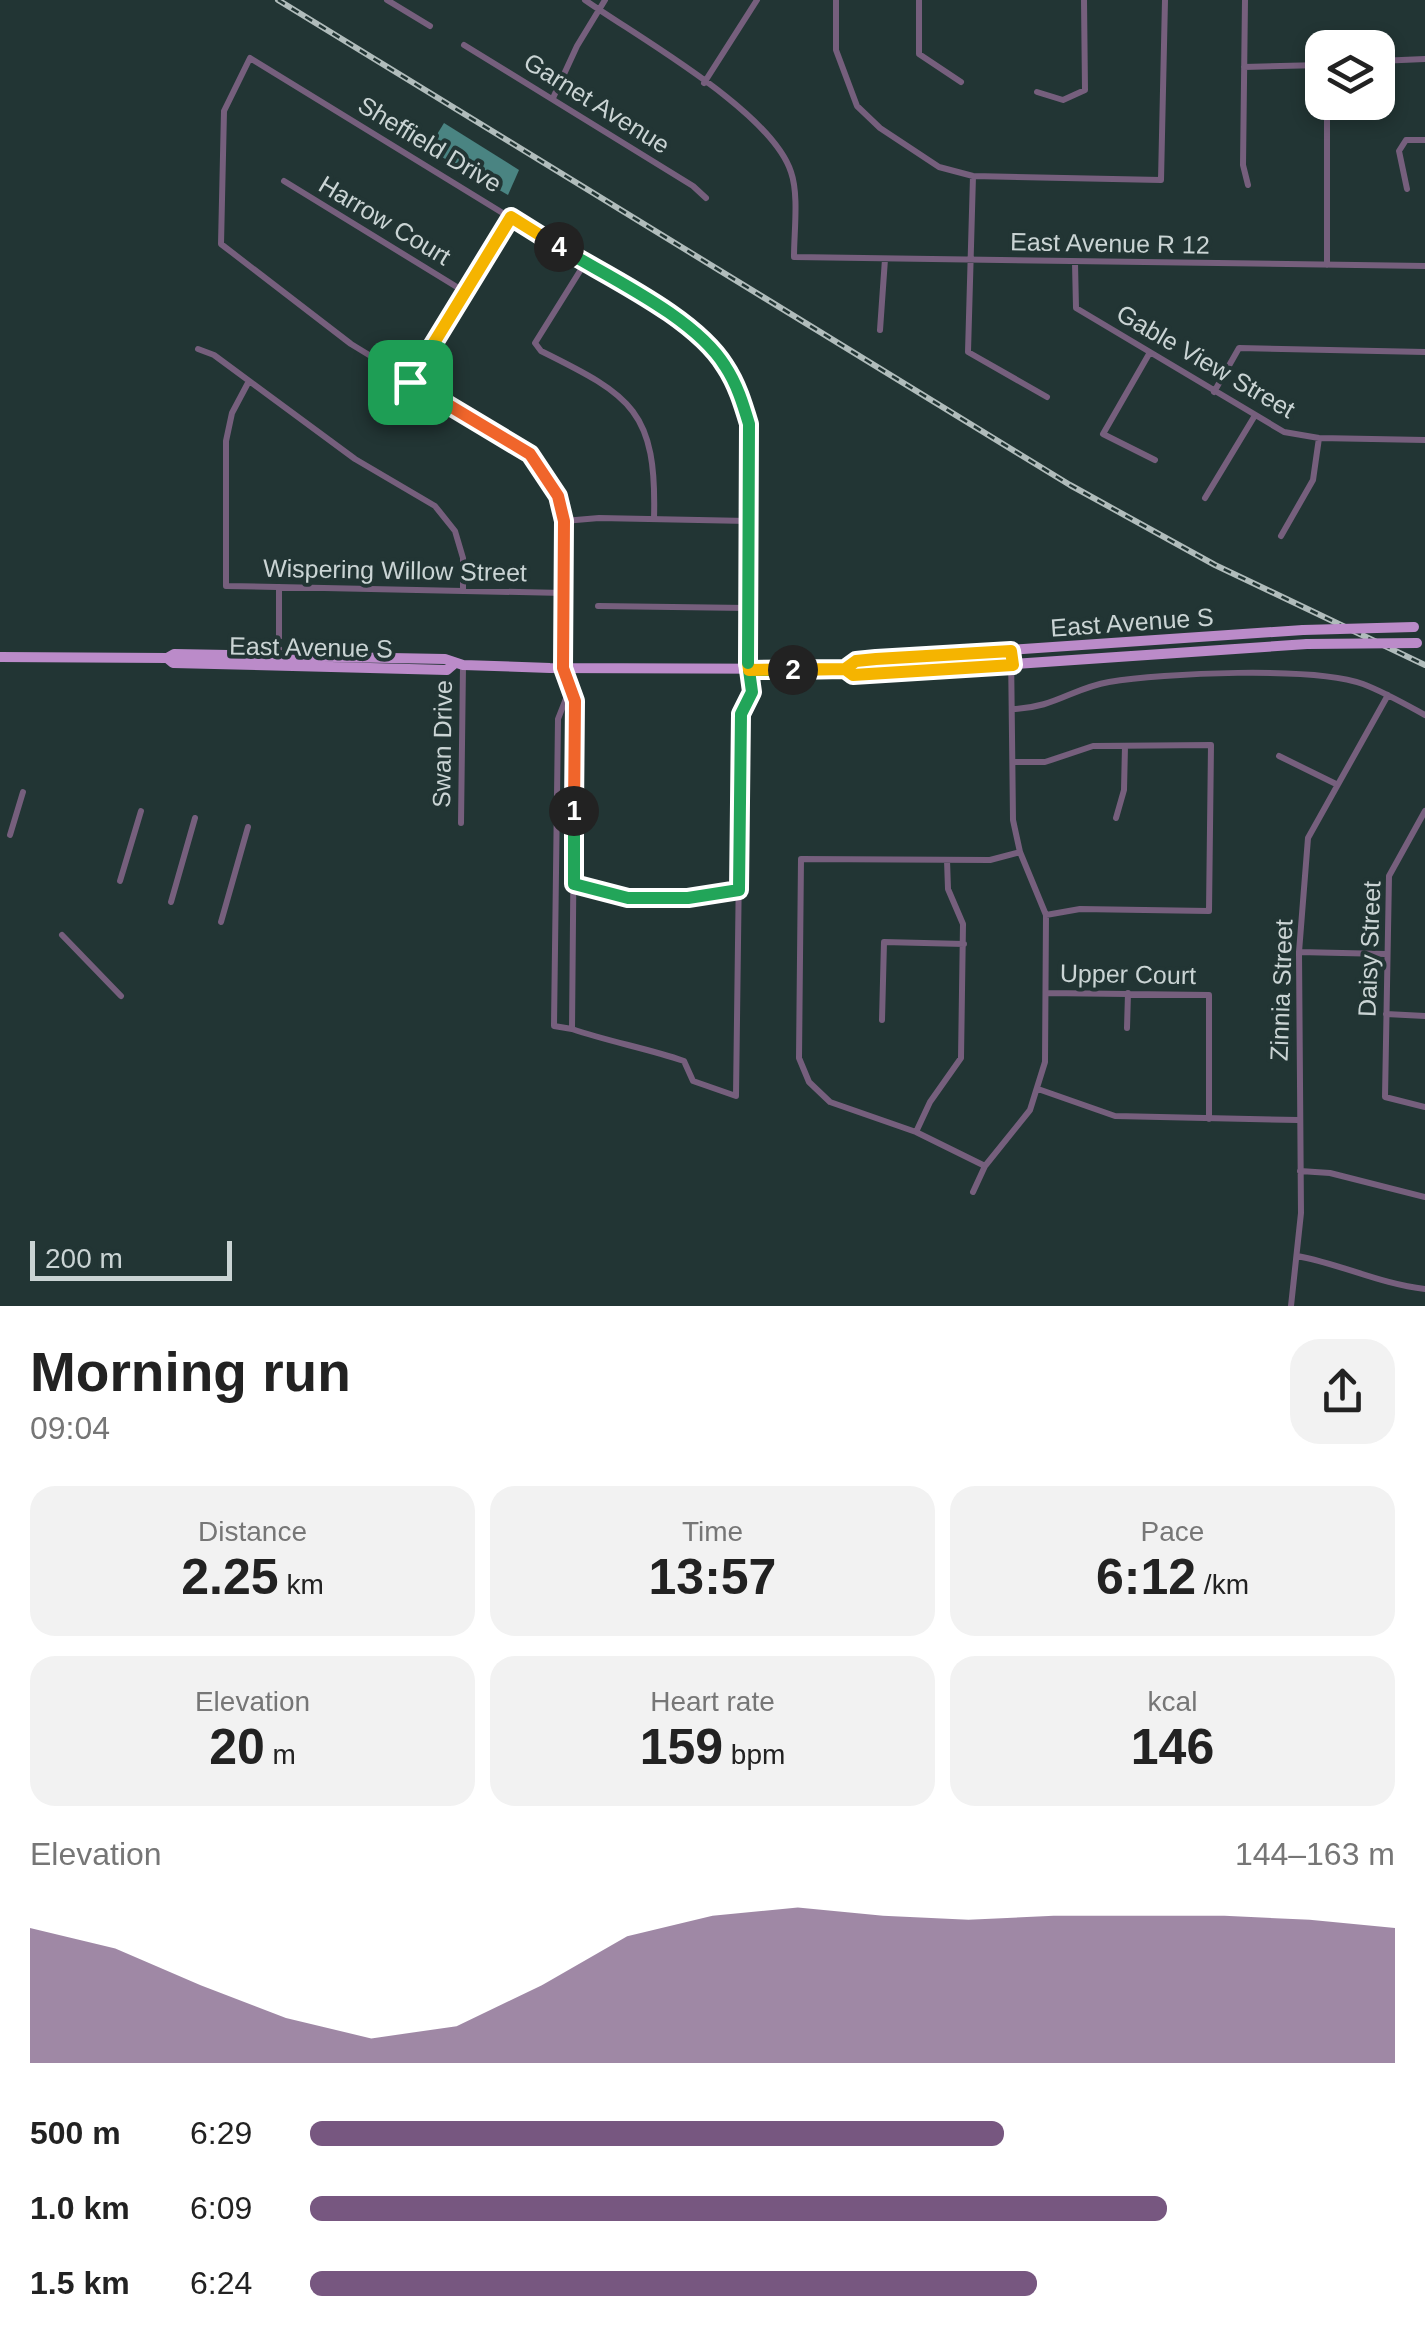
<!DOCTYPE html>
<html lang="en">
<head>
<meta charset="utf-8">
<style>
  :root { --surface:#fff; --page:#f2f2f2; --text:#222; --muted:#767676; --accent:#775780 }
  body { margin:0; font-family:Helvetica,sans-serif; background:var(--page); color:var(--text); height:100vh; display:flex; flex-direction:column; font-size:38px; white-space:nowrap }
  * { box-sizing:border-box; margin:0 }
  p { font-size:32px; color:var(--muted) }
  .icon { flex:none; width:55px; height:55px; fill:none; stroke:currentColor; stroke-width:2; stroke-linecap:round; stroke-linejoin:round }
  .map { position:relative; height:1306px; overflow:hidden }
  .details { display:flex; flex-direction:column; background:var(--surface); flex:1 }
  .details>* { flex:none }
  .buttons { position:absolute; left:1305px; top:30px; display:grid; gap:20px }
  .buttons a { display:grid; place-items:center; width:90px; height:90px; border-radius:20px; background:var(--surface); box-shadow:0 5px 15px #0003; font-size:50px }
  .scale { position:absolute; left:30px; bottom:25px; width:202px; box-sizing:border-box; padding-left:10px; border:5px solid #cad4d4; border-top:0; font-size:28px; line-height:35px; white-space:nowrap; color:#cad4d4; -webkit-text-stroke:8px #223534; paint-order:stroke }
  .pin { position:absolute; display:grid; place-items:center; width:85px; height:85px; color:#fff; margin:-42px; border-radius:20px; box-shadow:0 5px 15px #0006 }
  .km { position:absolute; width:50px; height:50px; margin:-25px; border-radius:50%; background:#222; color:#fff; font-size:28px; line-height:50px; text-align:center }
  .round { display:grid; place-items:center; flex:none; width:105px; height:105px; border-radius:30px; background:var(--page) }
  .head { display:flex; align-items:center; justify-content:space-between; height:170px; padding:0 30px }
  h1 { font-size:55px; font-weight:600; line-height:75px }
  .stats { display:grid; grid-template-columns:repeat(3,1fr); gap:15px; height:170px; padding:10px 30px }
  .stats div { display:grid; align-content:center; border-radius:25px; background:var(--page); text-align:center }
  .stats b { font-size:50px; font-weight:600 }
  .stats small { font-size:28px; font-weight:400 }
  .stats p { font-size:28px }
  .chart { height:280px; padding:20px 30px }
  .chart p { display:flex; justify-content:space-between }
  .chart svg { width:100%; height:180px; margin-top:10px; fill:var(--accent); opacity:.7 }
  ul { padding:0 30px; list-style:none; font-size:32px }
  li { display:grid; grid-template-columns:160px 120px 1fr; align-items:center; height:75px }
  li i { height:25px; border-radius:12px; background:var(--accent) }
  .map>svg:first-child { display:block }
</style>
</head>
<body>
<div class="map">
<svg width="1425" height="1306" viewBox="0 0 1425 1306">
  <rect width="100%" height="100%" fill="#223534"/>
  <path fill="#4a8482" d="M 444,123 L 519,170 L 508,195 L 428,149 Z"/>
  <g fill="none" stroke-linecap="round" stroke-linejoin="round">
    <path stroke="#765f7d" stroke-width="6" d="M 387,0 L 430,26
      M 585,0 C 639,38 771,111 791,172 C 799,195 794,231 794,257 L 1425,266
      M 836,0 L 836,50 L 857,106 L 880,128 L 939,167 L 973,176 L 1161,180 L 1165,0
      M 919,0 L 919,54 L 961,82
      M 1245,0 L 1243,165 L 1248,185
      M 464,45 L 693,186 L 706,198
      M 250,58 L 687,326 C 720,359 736,379 749,424 L 747,655 L 751,692 L 741,713 L 736,1096 L 693,1081 L 684,1061 C 646,1048 610,1042 572,1029 L 575,701 L 563,669 L 564,521 L 558,497 L 540,465 L 510,441 L 351,344 L 221,244 L 224,111 Z
      M 1378,61 L 1425,59
      M 1244,67 L 1322,65
      M 704,83 L 757,0
      M 1037,92 L 1063,100 L 1085,90 L 1084,0
      M 553,98 L 577,46 L 605,0
      M 973,176 L 968,352 L 1047,397
      M 284,181 L 465,292
      M 1407,189 L 1399,151 L 1406,140 L 1425,140
      M 585,263 L 535,343 L 541,351 C 632,396 657,411 654,519
      M 1075,263 L 1076,308 L 1284,432 L 1319,438 L 1425,440
      M 1327,265 L 1327,102
      M 880,330 L 885,259
      M 198,349 L 214,355 L 355,459 L 435,506 L 455,531 L 463,558 L 463,591
      M 1149,354 L 1103,434 L 1155,460
      M 249,381 L 232,413 L 226,441 L 226,586 L 564,593
      M 410,382 L 511,217
      M 1214,392 L 1239,348 L 1425,352
      M 1205,498 L 1254,417
      M 564,521 L 599,518 L 748,521
      M 1281,536 L 1313,480 L 1319,438
      M 598,606 L 747,608
      M 279,656 L 279,587
      M 569,691 L 558,719 L 554,1026 L 572,1029
      M 1013,709 C 1054,708 1073,688 1109,682 C 1162,673 1314,666 1363,684 C 1384,692 1405,704 1425,715
      M 1279,756 L 1336,784
      M 1013,762 L 1045,762 L 1093,746 L 1211,745 L 1209,911 L 1080,909 L 1046,915
      M 1425,811 L 1389,876 L 1385,1097 L 1425,1107
      M 1116,818 L 1124,790 L 1125,746
      M 461,823 L 463,666
      M 10,835 L 23,792
      M 120,881 L 141,811
      M 574,884 L 628,898 L 688,898 L 739,890
      M 171,902 L 195,818
      M 221,922 L 248,827
      M 62,935 L 121,996
      M 1299,952 L 1385,954
      M 1046,993 L 1209,995 L 1209,1119
      M 1386,1014 L 1425,1016
      M 882,1020 L 884,942 L 964,944
      M 1127,1028 L 1128,993
      M 1038,1089 L 1115,1116 L 1298,1120
      M 916,1132 L 930,1102 L 961,1058 L 963,924 L 948,889 L 947,860
      M 985,1166 L 916,1132 L 830,1102 L 809,1082 L 799,1058 L 801,859 L 990,860 L 1020,852
      M 1300,1171 L 1330,1173 L 1425,1197
      M 973,1192 L 985,1166 L 1030,1110 L 1045,1062 L 1046,915 L 1020,852 L 1013,820 L 1011,651
      M 1297,1256 C 1341,1264 1380,1284 1425,1289
      M 1291,1306 L 1301,1213 L 1299,952 L 1308,838 L 1388,695"/>
    <path stroke="#bb8bc9" stroke-width="10" d="M 0,657 L 167,658 L 174,654 L 445,659 L 463,665 L 550,668 L 845,669 L 853,675 L 1307,644
      M 167,658 L 173,663 L 447,670 L 454,664
      M 845,669 L 856,661 L 875,659 L 1303,630"/>
    <defs>
      <path id="rail" d="M 278,0 L 1070,485 L 1215,565 L 1425,665"/>
    </defs>
    <use href="#rail" stroke="#b0bcbb" stroke-width="6"/>
    <use href="#rail" stroke="#223534" stroke-width="2.5" stroke-dasharray="8" stroke-linecap="butt"/>
    <path stroke="#bb8bc9" stroke-width="10" d="M 1303,630 L 1414,627
      M 1307,644 L 1417,643"/>
  </g>
  <g fill="none" stroke-linecap="round" stroke-linejoin="round">
    <defs>
      <path id="split-1" d="M 410,382 L 530,454 L 558,496 L 564,521 L 563,668 L 575,701 L 574,811"/>
      <path id="split-2" d="M 574,811 L 574,884 L 628,898 L 688,898 L 739,890 L 741,714 L 752,692 L 749,670 L 793,670"/>
      <path id="split-3" d="M 748,663 L 749,670 L 845,669 L 856,661 L 876,659 L 1011,651 L 1013,665 L 853,675 L 845,669 L 793,670"/>
      <path id="split-4" d="M 559,247 C 608,277 695,317 725,366 C 737,384 743,404 749,424 L 748,663"/>
      <path id="split-5" d="M 410,382 L 511,217 L 559,247"/>
    </defs>
    <use href="#split-1" stroke="#fff" stroke-width="20"/>
    <use href="#split-2" stroke="#fff" stroke-width="20"/>
    <use href="#split-3" stroke="#fff" stroke-width="20"/>
    <use href="#split-4" stroke="#fff" stroke-width="20"/>
    <use href="#split-5" stroke="#fff" stroke-width="20"/>
    <use href="#split-1" stroke="#f0652b" stroke-width="12"/>
    <use href="#split-2" stroke="#22a559" stroke-width="12"/>
    <use href="#split-3" stroke="#f5b400" stroke-width="12"/>
    <use href="#split-4" stroke="#22a559" stroke-width="12"/>
    <use href="#split-5" stroke="#f5b400" stroke-width="12"/>
  </g>
  <g text-anchor="middle" stroke-width="8" stroke-linejoin="round" paint-order="stroke">
    <g font-size="25" fill="#cad4d4" stroke="#223534">
      <text transform="translate(597 103) rotate(32)" y="9">Garnet Avenue</text>
      <text transform="translate(430 144) rotate(31)" y="9">Sheffield Drive</text>
      <text transform="translate(385 220) rotate(31)" y="9">Harrow Court</text>
      <text transform="translate(1110 243) rotate(1)" y="9">East Avenue R 12</text>
      <text transform="translate(1206 361) rotate(30)" y="9">Gable View Street</text>
      <text transform="translate(395 570) rotate(1)" y="9">Wispering Willow Street</text>
      <text transform="translate(1132 622) rotate(-4)" y="9">East Avenue S</text>
      <text transform="translate(311 647) rotate(1)" y="9">East Avenue S</text>
      <text transform="translate(442 744) rotate(-89)" y="9">Swan Drive</text>
      <text transform="translate(1369 949) rotate(-88)" y="9">Daisy Street</text>
      <text transform="translate(1128 974) rotate(1)" y="9">Upper Court</text>
      <text transform="translate(1281 990) rotate(-88)" y="9">Zinnia Street</text>
    </g>
  </g>
</svg>
<div class="buttons">
<a><svg class="icon" aria-label="layers" viewBox="0 0 24 24"><path d="M12 4l9 5-9 5-9-5zM3 14l9 5 9-5"/></svg></a>
</div>
<div class="scale">200 m</div>
<div class="pin" style="left:410px;top:382px;background:#1e9e55"><svg class="icon" aria-label="arrive" viewBox="0 0 24 24"><path d="M6 21V4h12l-3 4 3 4H6"/></svg></div>
<b class="km" style="left:574px;top:811px">1</b>
<b class="km" style="left:793px;top:670px">2</b>
<b class="km" style="left:559px;top:247px">4</b>
</div>
<section class="details">
<div class="head"><div><h1>Morning run</h1><p>09:04</p></div><a class="round"><svg class="icon" aria-label="share" viewBox="0 0 24 24"><path d="M12 15V3M7 8l5-5 5 5M5 13v7h14v-7"/></svg></a></div>
<div class="stats">
<div><p>Distance</p><b>2.25<small> km</small></b></div>
<div><p>Time</p><b>13:57</b></div>
<div><p>Pace</p><b>6:12<small> /km</small></b></div>
</div>
<div class="stats">
<div><p>Elevation</p><b>20<small> m</small></b></div>
<div><p>Heart rate</p><b>159<small> bpm</small></b></div>
<div><p>kcal</p><b>146</b></div>
</div>
<div class="chart"><p><span>Elevation</span>144–163 m</p>
<svg viewBox="0 0 160 44" preserveAspectRatio="none"><path d="M0 44V11L10 16L20 25L30 33L40 38L50 35L60 25L70 13L80 8L90 6L100 8L110 9L120 8L130 8L140 8L150 9L160 11V44z"/></svg>
</div>
<ul>
<li><b>500 m</b>6:29<i style="width:64%"></i></li>
<li><b>1.0 km</b>6:09<i style="width:79%"></i></li>
<li><b>1.5 km</b>6:24<i style="width:67%"></i></li>
</ul>
</section>
</body>
</html>
